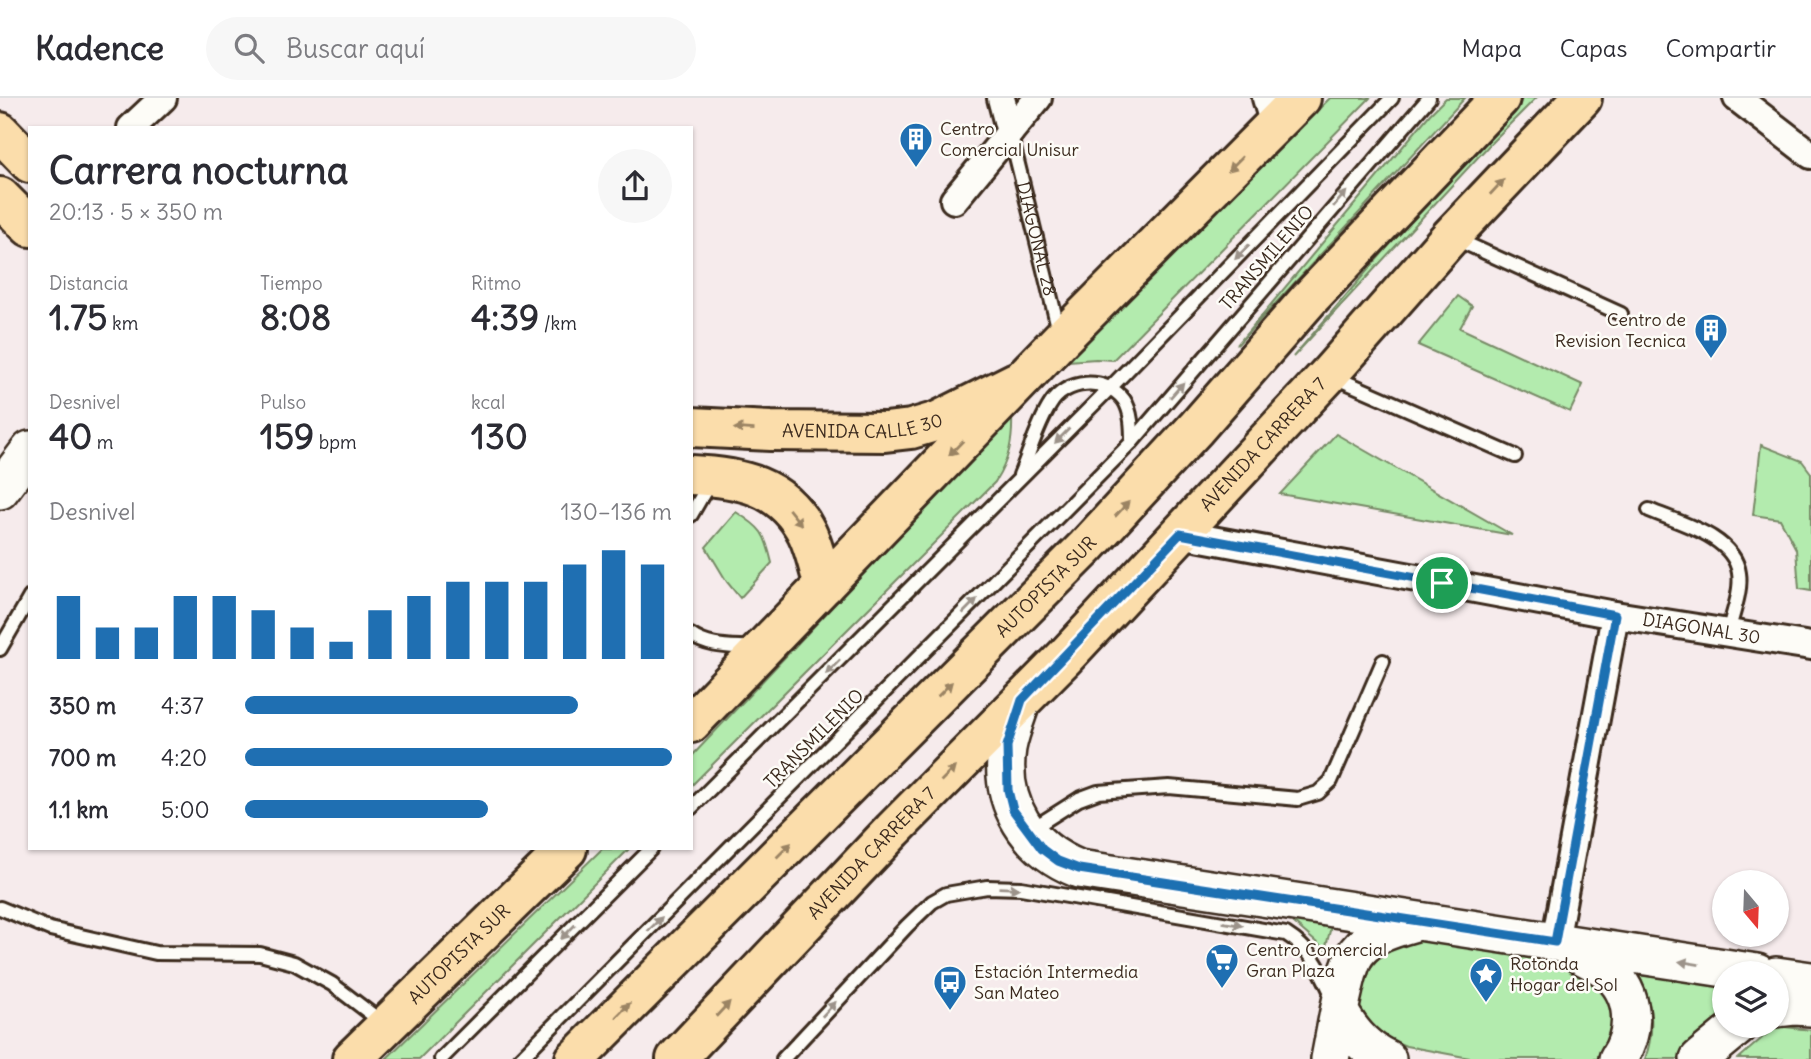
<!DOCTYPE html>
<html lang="es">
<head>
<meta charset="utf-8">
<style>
  :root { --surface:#fff; --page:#f7f7f7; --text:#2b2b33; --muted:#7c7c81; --line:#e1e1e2; --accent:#1f6fb2 }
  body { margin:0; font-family:Delius,sans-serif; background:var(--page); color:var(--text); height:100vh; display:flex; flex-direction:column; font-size:26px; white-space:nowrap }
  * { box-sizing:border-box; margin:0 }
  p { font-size:23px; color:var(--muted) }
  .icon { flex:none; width:38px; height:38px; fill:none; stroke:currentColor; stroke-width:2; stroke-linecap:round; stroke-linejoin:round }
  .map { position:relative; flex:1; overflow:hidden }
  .details { position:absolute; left:28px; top:28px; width:665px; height:724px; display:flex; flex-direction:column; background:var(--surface); border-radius:0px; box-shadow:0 2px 5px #0004 }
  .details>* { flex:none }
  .needle { width:46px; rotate:161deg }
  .fabs { position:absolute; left:1712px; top:772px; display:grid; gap:14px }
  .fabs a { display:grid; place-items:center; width:77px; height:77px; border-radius:50%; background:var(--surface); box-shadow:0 2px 5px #0004; font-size:35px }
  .pin { position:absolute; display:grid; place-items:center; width:60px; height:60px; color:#fff; margin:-30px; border:4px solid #fff; border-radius:50%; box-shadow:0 2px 7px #0007 }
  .round { display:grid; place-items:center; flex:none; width:74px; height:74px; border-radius:37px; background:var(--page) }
  .summary { display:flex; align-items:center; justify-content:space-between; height:119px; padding:0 21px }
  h1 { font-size:38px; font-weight:700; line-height:52px }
  .stats { display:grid; grid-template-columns:repeat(3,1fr); gap:10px; height:119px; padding:7px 21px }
  .stats div { display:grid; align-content:center }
  .stats b { font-size:35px; font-weight:700 }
  .stats small { font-size:19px; font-weight:400 }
  .stats p { font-size:19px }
  .chart { height:196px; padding:14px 21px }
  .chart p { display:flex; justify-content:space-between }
  .chart svg { width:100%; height:126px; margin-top:7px; stroke:var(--accent); stroke-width:6 }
  ul { padding:0 21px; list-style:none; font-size:23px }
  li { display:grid; grid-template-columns:112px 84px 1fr; align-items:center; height:52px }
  li i { height:18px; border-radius:9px; background:var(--accent) }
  header { display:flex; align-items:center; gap:42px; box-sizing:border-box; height:98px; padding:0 35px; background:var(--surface); border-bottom:2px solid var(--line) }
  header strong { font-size:33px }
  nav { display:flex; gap:38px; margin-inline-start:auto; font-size:24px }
  .search { width:490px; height:63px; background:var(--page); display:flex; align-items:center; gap:18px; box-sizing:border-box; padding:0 24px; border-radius:38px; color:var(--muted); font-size:26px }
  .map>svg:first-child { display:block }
</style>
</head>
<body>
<header>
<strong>Kadence</strong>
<div class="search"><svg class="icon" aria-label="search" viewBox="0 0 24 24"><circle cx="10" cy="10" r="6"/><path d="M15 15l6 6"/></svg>Buscar aquí</div>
<nav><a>Mapa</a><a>Capas</a><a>Compartir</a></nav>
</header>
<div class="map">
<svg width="1811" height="961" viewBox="0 0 1811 961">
  <rect width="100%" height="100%" fill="#f6ebec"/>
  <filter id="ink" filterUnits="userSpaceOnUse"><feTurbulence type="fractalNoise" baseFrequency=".0143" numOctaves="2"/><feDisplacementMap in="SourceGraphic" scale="14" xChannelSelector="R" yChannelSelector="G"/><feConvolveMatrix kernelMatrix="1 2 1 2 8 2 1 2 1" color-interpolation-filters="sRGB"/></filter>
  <g filter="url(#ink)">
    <path fill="#b3ebae" stroke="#778a66" stroke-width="2" d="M 1330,0 L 1370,0 L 1113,262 L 1096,261 L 1067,263 Z
      M 1446,0 L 1465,0 L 1237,247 L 1430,16 Z
      M 1523,0 L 1536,0 L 1492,44 L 1293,259 L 1398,137 Z
      M 1458,198 L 1472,208 L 1460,230 L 1583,287 L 1570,314 L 1418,247 Z
      M 1012,318 C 1013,343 1009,362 995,384 L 691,688 L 691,659 Z
      M 1336,336 L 1512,437 L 1280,396 Z
      M 1761,347 L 1802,363 L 1811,375 L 1811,493 L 1799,491 L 1796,451 L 1780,421 L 1753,417 Z
      M 736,414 C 762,430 765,435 772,465 L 740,500 L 727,484 L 706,449 Z
      M 602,751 L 629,751 L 419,961 L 386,961 Z
      M 1286,818 L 1332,825 L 1325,852 Z
      M 1419,842 L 1573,866 L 1618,905 L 1603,961 L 1475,961 L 1406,948 L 1384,939 L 1368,925 L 1359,910 C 1371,861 1371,858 1419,842 Z
      M 1639,877 L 1724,888 L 1724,918 L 1685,957 L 1678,961 L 1645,961 C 1656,930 1652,906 1639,877 Z
      M 1776,928 L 1811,932 L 1811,961 L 1738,961 Z"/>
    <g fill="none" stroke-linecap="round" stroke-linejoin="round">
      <defs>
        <g id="service">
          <path id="s1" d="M 1010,34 L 1059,233"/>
          <path d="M 1456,141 L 1621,216"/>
          <path d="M 1332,278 L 1515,358"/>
          <path d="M 1020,377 C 1030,354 1037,327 1050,307 C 1065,281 1106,278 1124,302 C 1132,314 1132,331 1132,344"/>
          <path d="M 1649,412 C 1679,425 1734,438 1739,475 C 1742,493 1732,517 1728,535"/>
          <path d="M 691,417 L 710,384"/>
          <path d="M 691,537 C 709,550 732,548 753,550"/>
          <path d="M 0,551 L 30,499"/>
          <path d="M 691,710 L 1110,290 L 1392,0"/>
          <path d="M 1030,732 L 1079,701 L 1098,694 L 1169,689 L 1298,701 L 1318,695 L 1331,683 L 1383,563"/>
          <path d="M 0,810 L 50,831 L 156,855 L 260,856 L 294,865 L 332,886 L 383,925"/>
          <path d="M 441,961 L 651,751"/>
          <path d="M 520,961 L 1132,344 L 1429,0"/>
          <path d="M 783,961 L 907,828 L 932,804 L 946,796 L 987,789 L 1021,790 L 1286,836 C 1313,853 1320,871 1333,899"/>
        </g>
        <g id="minor">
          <path d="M 1001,0 L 1010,34"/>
          <path d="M 1266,0 L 1274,27"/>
          <path d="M 1737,0 L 1811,57"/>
          <path d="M 131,30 L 163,0"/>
          <path d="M 954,102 L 1038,0"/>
          <path id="s2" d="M 1180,436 L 1615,517 L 1811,548"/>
          <path d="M 1555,844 L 1615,517"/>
        </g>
        <path id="secondary" d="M 0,392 L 30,352
          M 1022,602 C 1017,617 1010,634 1007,650 C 999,706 1028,751 1079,771 L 1757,875
          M 1572,852 C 1581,857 1592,862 1601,868 C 1634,889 1639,929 1618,961
          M 1776,878 L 1811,883
          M 1776,910 L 1794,908 L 1811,909
          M 1340,914 C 1351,935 1365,951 1387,961
          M 1330,961 C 1335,938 1345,869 1357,854 C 1371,836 1394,830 1415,824
          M 1699,961 L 1739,928"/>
        <g id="primary">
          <path d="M 0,34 L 30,65"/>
          <path d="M 0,99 L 30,129"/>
          <path id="s3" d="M 691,329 L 771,333 L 885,334 L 911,331 L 938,323 L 1016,284"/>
          <path d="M 691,377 C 739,379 783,387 807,435 C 815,451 818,470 824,487"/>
          <path id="s4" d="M 676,961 L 893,732 L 1065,559 L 1328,277 L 1450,139 L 1582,0"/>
        </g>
        <g id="trunk">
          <path d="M 691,625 L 1061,241 L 1301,0"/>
          <path id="s5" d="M 352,961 L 567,751"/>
          <path id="s6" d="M 575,961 L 1086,449 L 1196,330 L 1309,201 L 1500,0"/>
        </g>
      </defs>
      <use href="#service" stroke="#3b2a1e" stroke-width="18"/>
      <use href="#minor" stroke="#3b2a1e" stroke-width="32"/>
      <use href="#secondary" stroke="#3b2a1e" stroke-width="42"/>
      <use href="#primary" stroke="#3b2a1e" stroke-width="44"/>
      <use href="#trunk" stroke="#3b2a1e" stroke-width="44"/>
      <use href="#service" stroke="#fdfcf7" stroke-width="12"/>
      <use href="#minor" stroke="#fdfcf7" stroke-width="26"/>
      <use href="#secondary" stroke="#fdfcf7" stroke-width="37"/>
      <use href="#primary" stroke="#fbddab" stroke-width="38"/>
      <use href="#trunk" stroke="#fbddab" stroke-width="38"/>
    </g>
    <defs><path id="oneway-solid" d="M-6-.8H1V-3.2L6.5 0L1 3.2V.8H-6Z" transform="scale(1.75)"/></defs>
    <g fill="#9b8464">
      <use href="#oneway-solid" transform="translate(1235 66) rotate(135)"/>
      <use href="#oneway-solid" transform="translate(1497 89) rotate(-47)"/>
      <use href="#oneway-solid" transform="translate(744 331) rotate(-177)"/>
      <use href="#oneway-solid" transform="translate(956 350) rotate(134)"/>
      <use href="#oneway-solid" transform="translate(1122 411) rotate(-47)"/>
      <use href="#oneway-solid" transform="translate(795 419) rotate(51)"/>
      <use href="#oneway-solid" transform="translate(945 591) rotate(-45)"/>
      <use href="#oneway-solid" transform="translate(948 676) rotate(-45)"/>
      <use href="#oneway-solid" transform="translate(784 752) rotate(-45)"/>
      <use href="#oneway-solid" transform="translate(723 911) rotate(-47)"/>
      <use href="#oneway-solid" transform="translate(623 912) rotate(-45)"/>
    </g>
    <g fill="#9c938a">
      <use href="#oneway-solid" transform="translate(1340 101) rotate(-49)"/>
      <use href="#oneway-solid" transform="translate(1242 154) rotate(134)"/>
      <use href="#oneway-solid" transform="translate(1177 292) rotate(-49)"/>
      <use href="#oneway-solid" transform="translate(1062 338) rotate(135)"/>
      <use href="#oneway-solid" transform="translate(970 508) rotate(-45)"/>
      <use href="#oneway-solid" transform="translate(833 569) rotate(135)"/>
      <use href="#oneway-solid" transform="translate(1009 790) rotate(2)"/>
      <use href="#oneway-solid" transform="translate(655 826) rotate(-45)"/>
      <use href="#oneway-solid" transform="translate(1233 826) rotate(9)"/>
      <use href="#oneway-solid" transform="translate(568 834) rotate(135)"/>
      <use href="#oneway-solid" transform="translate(1689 865) rotate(-171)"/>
      <use href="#oneway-solid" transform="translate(829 911) rotate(-47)"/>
    </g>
  </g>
  <g fill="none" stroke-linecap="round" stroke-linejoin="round" filter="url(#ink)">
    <defs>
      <path id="route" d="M 1180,436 L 1615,517 L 1555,844 L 1079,771 L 1058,763 L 1042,751 L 1013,712 L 1008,692 L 1007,648 L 1022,602 Z"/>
    </defs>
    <use href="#route" stroke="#fff" stroke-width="14"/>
    <use href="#route" stroke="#1f6fb2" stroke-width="9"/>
  </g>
  <defs>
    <symbol id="building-pin" viewBox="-11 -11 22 30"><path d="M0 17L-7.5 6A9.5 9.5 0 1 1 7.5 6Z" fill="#1f6fb2" stroke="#fdfcf7"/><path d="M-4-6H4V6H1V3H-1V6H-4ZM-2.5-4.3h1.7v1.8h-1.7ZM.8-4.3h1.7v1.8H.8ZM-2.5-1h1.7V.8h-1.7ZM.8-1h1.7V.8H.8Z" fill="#fff"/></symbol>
    <symbol id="supermarket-pin" viewBox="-11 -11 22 30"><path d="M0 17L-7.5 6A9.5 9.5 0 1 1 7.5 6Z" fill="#1f6fb2" stroke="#fdfcf7"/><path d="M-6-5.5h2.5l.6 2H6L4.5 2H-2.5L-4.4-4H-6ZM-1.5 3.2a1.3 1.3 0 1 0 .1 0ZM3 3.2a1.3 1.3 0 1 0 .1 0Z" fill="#fff"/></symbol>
    <symbol id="sight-pin" viewBox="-11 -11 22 30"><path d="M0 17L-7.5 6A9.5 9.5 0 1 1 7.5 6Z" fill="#1f6fb2" stroke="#fdfcf7"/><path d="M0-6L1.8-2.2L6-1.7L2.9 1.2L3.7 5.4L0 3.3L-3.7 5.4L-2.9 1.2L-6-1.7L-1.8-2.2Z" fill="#fff"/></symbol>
    <symbol id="bus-pin" viewBox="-11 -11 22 30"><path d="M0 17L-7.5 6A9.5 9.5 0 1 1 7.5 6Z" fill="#1f6fb2" stroke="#fdfcf7"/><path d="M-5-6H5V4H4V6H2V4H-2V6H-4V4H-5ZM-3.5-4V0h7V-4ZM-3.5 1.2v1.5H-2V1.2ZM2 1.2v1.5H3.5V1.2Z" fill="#fff"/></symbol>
  </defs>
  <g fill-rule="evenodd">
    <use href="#building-pin" x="897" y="22" width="38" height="52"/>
    <use href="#building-pin" x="1692" y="213" width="38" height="52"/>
    <use href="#supermarket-pin" x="1203" y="843" width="38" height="52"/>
    <use href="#sight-pin" x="1467" y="857" width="38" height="52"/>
    <use href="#bus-pin" x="931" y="865" width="38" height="52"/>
  </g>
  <g text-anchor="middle" stroke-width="5" stroke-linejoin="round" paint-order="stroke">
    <g font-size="18" fill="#3b2a1e" stroke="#fdfcf7" text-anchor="start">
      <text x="940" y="37">Centro<tspan x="940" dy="21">Comercial Unisur</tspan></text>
      <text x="1686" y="228" text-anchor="end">Centro de<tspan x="1686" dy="21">Revision Tecnica</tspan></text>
      <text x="1246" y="858">Centro Comercial<tspan x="1246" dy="21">Gran Plaza</tspan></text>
      <text x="1510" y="872">Rotonda<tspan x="1510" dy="21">Hogar del Sol</tspan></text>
      <text x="974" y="880">Estación Intermedia<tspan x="974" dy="21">San Mateo</tspan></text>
    </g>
    <g font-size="18" fill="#3b2a1e" stroke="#fdfcf7">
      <text dy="6" stroke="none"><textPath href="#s1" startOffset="110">DIAGONAL 28</textPath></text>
      <text transform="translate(1267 160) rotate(-49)" y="6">TRANSMILENIO</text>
      <text dy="6" stroke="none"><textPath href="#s3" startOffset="172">AVENIDA CALLE 30</textPath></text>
      <text dy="6" stroke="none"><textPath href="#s4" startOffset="850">AVENIDA CARRERA 7</textPath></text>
      <text dy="6" stroke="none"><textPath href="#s6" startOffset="667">AUTOPISTA SUR</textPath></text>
      <text dy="6" stroke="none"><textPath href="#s2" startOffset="530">DIAGONAL 30</textPath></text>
      <text transform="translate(814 641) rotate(-45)" y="6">TRANSMILENIO</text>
      <text dy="6" stroke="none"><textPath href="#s4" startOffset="284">AVENIDA CARRERA 7</textPath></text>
      <text dy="6" stroke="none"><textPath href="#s5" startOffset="150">AUTOPISTA SUR</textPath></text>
    </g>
  </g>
</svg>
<div class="fabs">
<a><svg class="needle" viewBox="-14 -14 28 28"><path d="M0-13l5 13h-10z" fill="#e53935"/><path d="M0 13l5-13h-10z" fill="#7c7c81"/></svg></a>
<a><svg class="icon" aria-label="layers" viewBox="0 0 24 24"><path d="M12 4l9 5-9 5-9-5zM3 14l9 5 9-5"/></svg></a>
</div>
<div class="pin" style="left:1442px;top:485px;background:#1e9e55"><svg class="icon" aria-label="arrive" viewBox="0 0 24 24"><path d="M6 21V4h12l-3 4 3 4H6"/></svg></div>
<section class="details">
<div class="summary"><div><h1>Carrera nocturna</h1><p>20:13 · 5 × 350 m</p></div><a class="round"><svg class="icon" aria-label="share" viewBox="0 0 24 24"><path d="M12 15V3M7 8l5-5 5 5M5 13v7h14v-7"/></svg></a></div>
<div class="stats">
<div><p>Distancia</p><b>1.75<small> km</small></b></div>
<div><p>Tiempo</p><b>8:08</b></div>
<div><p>Ritmo</p><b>4:39<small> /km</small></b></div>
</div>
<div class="stats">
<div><p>Desnivel</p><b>40<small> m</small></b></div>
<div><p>Pulso</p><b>159<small> bpm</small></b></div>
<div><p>kcal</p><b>130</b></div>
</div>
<div class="chart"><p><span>Desnivel</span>130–136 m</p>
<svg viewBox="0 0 160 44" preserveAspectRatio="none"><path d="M5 44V22M15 44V33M25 44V33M35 44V22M45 44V22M55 44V27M65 44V33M75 44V38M85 44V27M95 44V22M105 44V17M115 44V17M125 44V17M135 44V11M145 44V6M155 44V11"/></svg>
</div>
<ul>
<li><b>350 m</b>4:37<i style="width:78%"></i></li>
<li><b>700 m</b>4:20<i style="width:100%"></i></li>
<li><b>1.1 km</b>5:00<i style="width:57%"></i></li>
</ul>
</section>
</div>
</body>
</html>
